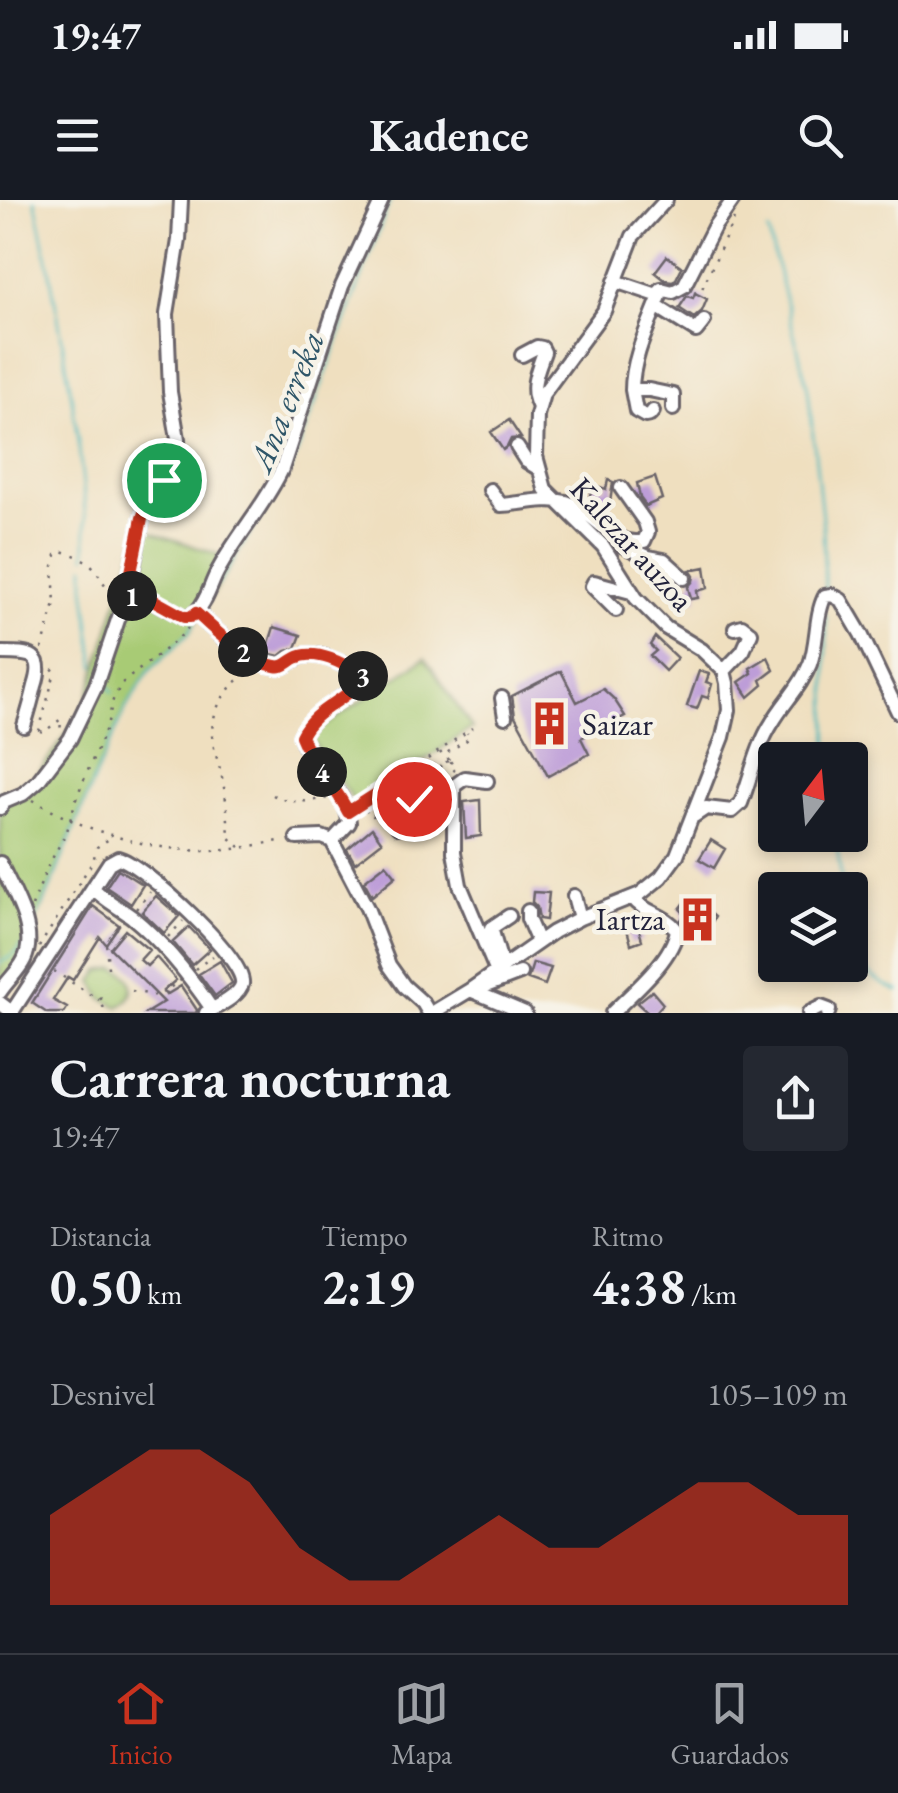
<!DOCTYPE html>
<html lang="es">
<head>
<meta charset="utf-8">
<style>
  :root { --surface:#171b24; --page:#242831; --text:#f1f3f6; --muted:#9ea1a6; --line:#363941; --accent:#c8321e }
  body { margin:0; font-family:"EB Garamond",serif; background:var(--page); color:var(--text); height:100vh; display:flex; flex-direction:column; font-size:38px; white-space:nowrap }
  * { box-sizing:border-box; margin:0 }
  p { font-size:32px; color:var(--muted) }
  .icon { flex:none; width:55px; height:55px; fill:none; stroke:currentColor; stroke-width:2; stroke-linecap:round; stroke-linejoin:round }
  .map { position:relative; height:813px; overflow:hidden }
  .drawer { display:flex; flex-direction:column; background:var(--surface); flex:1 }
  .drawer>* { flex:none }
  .needle { width:65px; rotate:16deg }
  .tools { position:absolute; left:758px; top:542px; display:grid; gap:20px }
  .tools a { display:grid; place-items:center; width:110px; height:110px; border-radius:10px; background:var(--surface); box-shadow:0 5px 15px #0003; font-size:50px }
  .pin { position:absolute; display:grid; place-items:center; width:85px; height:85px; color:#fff; margin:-42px; border:5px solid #fff; border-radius:50%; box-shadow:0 2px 10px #0007 }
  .km { position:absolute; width:50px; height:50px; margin:-25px; border-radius:50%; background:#222; color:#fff; font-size:28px; line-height:50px; text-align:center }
  .round { display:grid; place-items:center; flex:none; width:105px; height:105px; border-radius:10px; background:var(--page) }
  .overview { display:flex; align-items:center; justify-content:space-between; height:170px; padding:0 50px }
  h1 { font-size:55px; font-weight:700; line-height:75px }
  .figures { display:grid; grid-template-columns:repeat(3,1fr); gap:15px; height:170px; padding:10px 50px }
  .figures div { display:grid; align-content:center }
  .figures b { font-size:50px; font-weight:700 }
  .figures small { font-size:28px; font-weight:400 }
  .figures p { font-size:28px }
  .chart { height:280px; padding:20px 50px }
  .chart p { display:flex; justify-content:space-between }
  .chart svg { width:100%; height:180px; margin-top:10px; fill:var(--accent); opacity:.7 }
  .status { display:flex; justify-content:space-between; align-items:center; height:70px; padding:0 50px; background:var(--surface); direction:ltr }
  .status svg { height:28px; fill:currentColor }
  header { display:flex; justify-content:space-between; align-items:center; height:130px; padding:0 50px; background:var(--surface); font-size:45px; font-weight:700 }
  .tab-bar { display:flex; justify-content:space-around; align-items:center; height:140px; border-top:2px solid var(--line); background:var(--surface); font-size:28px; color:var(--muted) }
  .tab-bar a { display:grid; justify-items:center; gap:5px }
  .tab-bar .current { color:var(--accent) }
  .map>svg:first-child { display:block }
</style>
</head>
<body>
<div class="status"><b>19:47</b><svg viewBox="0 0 49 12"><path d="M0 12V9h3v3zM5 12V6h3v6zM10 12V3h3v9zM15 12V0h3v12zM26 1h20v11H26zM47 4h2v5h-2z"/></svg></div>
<header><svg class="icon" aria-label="menu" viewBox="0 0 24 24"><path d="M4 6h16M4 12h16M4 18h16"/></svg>Kadence<svg class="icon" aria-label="search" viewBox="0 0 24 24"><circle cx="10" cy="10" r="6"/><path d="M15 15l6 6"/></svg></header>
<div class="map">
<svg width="898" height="813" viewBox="0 0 898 813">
  <rect width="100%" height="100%" fill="#f7f3e8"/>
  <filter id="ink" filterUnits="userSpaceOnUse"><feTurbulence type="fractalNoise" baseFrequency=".01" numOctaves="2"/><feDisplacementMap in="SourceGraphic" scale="20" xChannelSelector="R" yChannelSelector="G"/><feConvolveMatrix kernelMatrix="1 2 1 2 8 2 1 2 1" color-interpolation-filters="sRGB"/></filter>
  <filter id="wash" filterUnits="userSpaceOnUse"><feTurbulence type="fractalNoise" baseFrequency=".0048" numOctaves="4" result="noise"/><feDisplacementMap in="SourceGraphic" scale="40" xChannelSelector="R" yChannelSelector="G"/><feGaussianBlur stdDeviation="2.25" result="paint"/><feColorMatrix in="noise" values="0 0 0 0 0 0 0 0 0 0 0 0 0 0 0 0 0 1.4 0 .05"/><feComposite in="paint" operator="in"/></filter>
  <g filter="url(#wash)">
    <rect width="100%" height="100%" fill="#efdfbf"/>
    <path fill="#a8cb75" stroke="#657658" stroke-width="2.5" d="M 140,328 L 234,360 L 189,433 L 149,471 L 127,506 L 96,574 L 43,706 L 27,735 L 26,756 L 0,792 L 0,597 L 5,602 L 23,594 L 84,510 Z
      M 425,458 L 472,528 L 357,606 L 309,536 Z
      M 116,768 C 136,776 138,796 119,807 L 102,798 L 93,781 L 100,771 Z"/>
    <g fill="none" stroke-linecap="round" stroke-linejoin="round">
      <path stroke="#48b8be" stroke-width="2.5" d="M 35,0 C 48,60 59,120 69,181 C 78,239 87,297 86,356
        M 768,31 L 808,189 L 823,327 L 825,389
        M 282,283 L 291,268 L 390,0
        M 85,366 L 85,386 L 95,466
        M 218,385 L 261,315
        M 826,415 L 828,560
        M 105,482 L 113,492
        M 835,635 L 843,690
        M 32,726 L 43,706 L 96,574 L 127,506 L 149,471 L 189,433 L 195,422
        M 850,738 C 855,765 873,781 898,791
        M 0,763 L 18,752 L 21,746"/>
    </g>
    <g id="blocks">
      <path fill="#bd9dd8" d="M 667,56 L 682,67 L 676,79 L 672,81 L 665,80 L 655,72 Z
        M 695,93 L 707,99 L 702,111 L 694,118 L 679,108 L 687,96 L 693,98 Z
        M 509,220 L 521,238 L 511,239 L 507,247 L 503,250 L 491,232 Z
        M 655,277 L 662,299 L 646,306 L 640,298 L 637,283 Z
        M 608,280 L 613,282 L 609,309 L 593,306 L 588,302 L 593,285 L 606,289 Z
        M 705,367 L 708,388 L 697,391 L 698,398 L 691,399 L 688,387 L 693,381 L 694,376 L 690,370 Z
        M 274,427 L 301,435 L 296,448 L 286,451 L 280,456 L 266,453 Z
        M 655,437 L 677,458 L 665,471 L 650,456 L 656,451 L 650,445 Z
        M 768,457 L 774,470 L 761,480 L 763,485 L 749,497 L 739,482 L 752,473 L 750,468 Z
        M 561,471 L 577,502 L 603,489 L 614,499 L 625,516 L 581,538 L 589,554 L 548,576 L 515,516 L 512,496 Z
        M 699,471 L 709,474 L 706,482 L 712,484 L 708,498 L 702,496 L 697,509 L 687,506 Z
        M 435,568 L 442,578 L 418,594 L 411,584 Z
        M 480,600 L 481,636 L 466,638 L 464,602 Z
        M 372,628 L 382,642 L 355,663 L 347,649 Z
        M 711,640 L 725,649 L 714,668 L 699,659 Z
        M 386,664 L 396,676 L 372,696 L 364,681 Z
        M 118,669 L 143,685 L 131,704 L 106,687 Z
        M 533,692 L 549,693 L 546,720 L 539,719 L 537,707 L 532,702 Z
        M 156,696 L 179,716 L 164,733 L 142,712 Z
        M 686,701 L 696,710 L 699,703 L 715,717 L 702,738 L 681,720 L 685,714 L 680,709 Z
        M 93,706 L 119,725 L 106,744 L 100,737 L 73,780 L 68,777 L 53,800 L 67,808 L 64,813 L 47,813 L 32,803 Z
        M 639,717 L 643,729 L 639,730 L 642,740 L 631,744 L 625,722 Z
        M 189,727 L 210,749 L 192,765 L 173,742 Z
        M 125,730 L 149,750 L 140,760 L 147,766 L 156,757 L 176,780 L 163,791 L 166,795 L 181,786 L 197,810 L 196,813 L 146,813 L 164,802 L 110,748 Z
        M 220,761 L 232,783 L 215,796 L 199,774 Z
        M 533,763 L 551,768 L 545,785 L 528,779 Z
        M 652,791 L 663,804 L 655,813 L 648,813 L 637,803 Z"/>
    </g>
  </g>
  <g filter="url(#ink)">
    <use href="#blocks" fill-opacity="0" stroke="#6a6469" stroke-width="2.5"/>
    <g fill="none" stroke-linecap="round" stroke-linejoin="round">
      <defs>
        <path id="minor" d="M 615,81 L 660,96 C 649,125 632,158 632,190 L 649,190 L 673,195 L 673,209
          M 660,96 L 661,89 L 673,92 L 684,86 L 714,27 L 733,0
          M 656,106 L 696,131 L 704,121
          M 522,155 L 537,147 L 542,148 L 544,152 C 538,169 529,187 538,205
          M 632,190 L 636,211 L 645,216 L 650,215 L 653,211
          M 517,247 L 526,261 L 539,269
          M 490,290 L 501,305 C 521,304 546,297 566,302 C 593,310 613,349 644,341 L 648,332 L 645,322 L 621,288
          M 620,344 L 648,357 L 664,360 L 684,378
          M 125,397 L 146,397 L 184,417 C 192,416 192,417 197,411 C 208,400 211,382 219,369 C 238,334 265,305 282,269 L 342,86 L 382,0
          M 616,410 L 592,386 L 594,382 L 631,392
          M 196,413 C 219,433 244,461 275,466 C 285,468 289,462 297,458 C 316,447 347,466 364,476 C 346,502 316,507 301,536 C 304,544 307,552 311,559 C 326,580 348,596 349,623 L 332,641
          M 0,453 C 29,453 46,452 35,486 C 32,499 28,513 24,526
          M 724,471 L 743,451 L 751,433 L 742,426 L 735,428
          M 502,498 L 505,517
          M 487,581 L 465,578 L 454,586 L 454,652 L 460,685 L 496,770
          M 0,608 L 4,602 L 23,594 L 38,581 L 70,539 L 84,510 L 96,485 L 121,411 L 131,379 L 142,318 L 148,302 L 174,268 L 178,257 L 178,239 L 170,192 L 167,114 L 179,40 L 181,0
          M 694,616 L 706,608 L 732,611 L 741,603 C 751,577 757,546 772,523 C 784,502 801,487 810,464 C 818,442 815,415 825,396 L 832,395 L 841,400 L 861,434 L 898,512
          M 398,627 L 454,586
          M 297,638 L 322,637 L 332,641 L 367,708 L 389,765 L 404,786 L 423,803 L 429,813
          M 0,663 C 12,690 39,731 24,760 C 18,772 7,781 0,792
          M 93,688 C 104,700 119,707 132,717 C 164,743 189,775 212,809
          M 574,696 L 580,718
          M 528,711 L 528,719 L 538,742
          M 502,766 L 491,728 L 509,716
          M 478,789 L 520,773
          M 470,790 L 525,813
          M 0,803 L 13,813
          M 12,812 L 109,663 L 118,658 C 143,664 246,759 242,784 C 240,796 216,807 206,813
          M 432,813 L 470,790 L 553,732 L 580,718 L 640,694 L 661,677 L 677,655 L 723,537 L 729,510 L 727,483 L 724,471 L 702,450 L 666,428 L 636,398 L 603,346 L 545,289 L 536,256 L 537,215 L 543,194 L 604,111 L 633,36 L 666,0
          M 612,813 C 633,792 672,760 677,730 C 665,714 644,713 633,698
          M 809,813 L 821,807 L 829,810 L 828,813"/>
      </defs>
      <use href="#minor" stroke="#6a6469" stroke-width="18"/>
      <path stroke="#6a6469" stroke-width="2.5" stroke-dasharray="2.5 8" stroke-linecap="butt" d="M 694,93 L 701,91 L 734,19
        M 42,449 L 55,404 L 53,366 L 56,355 L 62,351 C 74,355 85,358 94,368 C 103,380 104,388 117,395
        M 39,531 L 55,472 L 48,463
        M 40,531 L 44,532 L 61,519 L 60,535
        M 440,552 L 448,563 L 443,567
        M 449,560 L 445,554 L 470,538 L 467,533
        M 396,584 L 403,594 L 408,590 L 413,597
        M 408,590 L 403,584 L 437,562 L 447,576 L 456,569 L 450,561 L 448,563
        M 273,595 C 290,605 311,601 329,598
        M 33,600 C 84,631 147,650 207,651 C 233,651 260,644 285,640
        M 359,607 L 472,528
        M 359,610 L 362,615 L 368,610 L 373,616 L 400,596 L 406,604 L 414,599
        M 240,647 L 229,637 C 228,615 226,594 221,573 C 218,560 212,546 212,533 C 212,507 231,478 256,471
        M 32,706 L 47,668 L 67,631 L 77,596 L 107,526 L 113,500 L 122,483 L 178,439 L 188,428
        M 136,709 L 150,692
        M 168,737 L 183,721
        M 39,747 L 93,661 L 97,647 L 109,639 L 111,634
        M 108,768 L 106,742 L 123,721
        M 195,769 L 213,756
        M 54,771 L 99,800
        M 132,791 L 158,796 L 181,780
        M 102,798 L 99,800 L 107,813"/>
      <use href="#minor" stroke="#fff" stroke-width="12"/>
    </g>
  </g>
  <g fill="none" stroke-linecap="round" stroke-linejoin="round" filter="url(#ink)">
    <defs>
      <path id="route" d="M 164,280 L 148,302 L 142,318 L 126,397 L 146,396 L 184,417 L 190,417 L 196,413 C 219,433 244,461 275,466 C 285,468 288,462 296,458 C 316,447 347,466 364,476 C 346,503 316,506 301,536 C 312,565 335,584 348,612 L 395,582 L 403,594 L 408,590 L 414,599"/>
    </defs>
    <use href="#route" stroke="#fff" stroke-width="20"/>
    <use href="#route" stroke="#c8321e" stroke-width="12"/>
  </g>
  <defs>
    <symbol id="building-bare" viewBox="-9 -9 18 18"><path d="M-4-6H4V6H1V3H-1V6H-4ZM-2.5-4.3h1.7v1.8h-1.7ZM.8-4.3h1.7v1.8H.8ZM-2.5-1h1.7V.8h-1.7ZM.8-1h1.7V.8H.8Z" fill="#c8321e" stroke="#f7f3e8" stroke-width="2.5" paint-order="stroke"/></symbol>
  </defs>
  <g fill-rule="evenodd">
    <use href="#building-bare" x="518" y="492" width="63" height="63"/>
    <use href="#building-bare" x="666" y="688" width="63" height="63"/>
  </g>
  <g text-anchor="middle" stroke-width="9" stroke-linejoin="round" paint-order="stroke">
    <g font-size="32" fill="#22223b" stroke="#f7f3e8">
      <text transform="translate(632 344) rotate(48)" y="11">Kalezar auzoa</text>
    </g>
    <g font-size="32" fill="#22223b" stroke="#f7f3e8" text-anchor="start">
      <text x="582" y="535">Saizar</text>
      <text x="665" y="730" text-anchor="end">Iartza</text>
    </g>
    <g font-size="35" font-style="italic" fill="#2f5669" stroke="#f7f3e8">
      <text transform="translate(286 201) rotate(-68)" y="12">Ana erreka</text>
    </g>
  </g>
</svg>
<div class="tools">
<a><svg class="needle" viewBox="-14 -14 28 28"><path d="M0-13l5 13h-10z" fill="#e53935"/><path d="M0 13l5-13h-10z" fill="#9ea1a6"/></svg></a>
<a><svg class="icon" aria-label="layers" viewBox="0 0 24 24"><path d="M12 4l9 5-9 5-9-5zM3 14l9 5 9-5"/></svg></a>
</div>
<div class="pin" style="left:164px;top:280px;background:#1e9e55"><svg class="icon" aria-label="arrive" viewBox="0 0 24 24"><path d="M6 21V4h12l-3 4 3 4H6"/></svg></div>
<div class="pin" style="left:414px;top:599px;background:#d93025"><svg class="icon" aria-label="check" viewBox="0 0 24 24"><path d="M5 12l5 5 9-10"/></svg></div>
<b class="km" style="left:132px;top:396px">1</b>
<b class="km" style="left:243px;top:452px">2</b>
<b class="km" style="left:363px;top:476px">3</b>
<b class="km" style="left:322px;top:572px">4</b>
</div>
<section class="drawer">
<div class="overview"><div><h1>Carrera nocturna</h1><p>19:47</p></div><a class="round"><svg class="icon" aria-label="share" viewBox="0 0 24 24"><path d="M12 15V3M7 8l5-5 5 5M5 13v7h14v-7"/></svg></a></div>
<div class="figures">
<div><p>Distancia</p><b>0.50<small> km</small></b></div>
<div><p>Tiempo</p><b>2:19</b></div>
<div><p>Ritmo</p><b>4:38<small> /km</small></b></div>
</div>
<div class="chart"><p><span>Desnivel</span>105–109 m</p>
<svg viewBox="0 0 160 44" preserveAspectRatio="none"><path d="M0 44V22L10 14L20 6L30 6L40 14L50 30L60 38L70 38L80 30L90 22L100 30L110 30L120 22L130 14L140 14L150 22L160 22V44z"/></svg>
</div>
</section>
<nav class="tab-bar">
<a class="current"><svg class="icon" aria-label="home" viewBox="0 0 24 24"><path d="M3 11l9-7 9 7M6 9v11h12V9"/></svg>Inicio</a>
<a><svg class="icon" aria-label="map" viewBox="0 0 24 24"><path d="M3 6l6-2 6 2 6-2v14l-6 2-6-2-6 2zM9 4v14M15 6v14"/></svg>Mapa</a>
<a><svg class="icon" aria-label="saved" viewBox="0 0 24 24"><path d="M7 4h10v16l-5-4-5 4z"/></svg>Guardados</a>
</nav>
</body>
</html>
